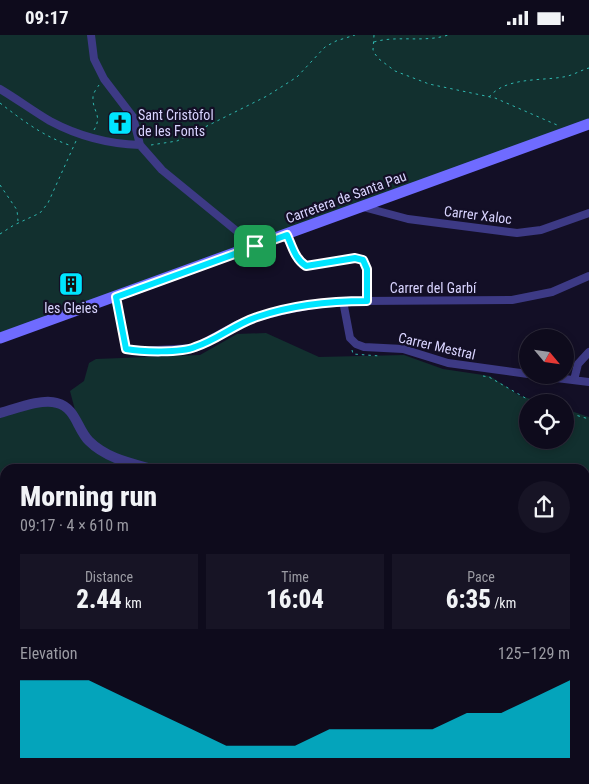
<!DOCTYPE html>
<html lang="en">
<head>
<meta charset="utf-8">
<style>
  :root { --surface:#0e0b1c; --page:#171425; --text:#f1f3f6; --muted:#9b9ba3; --line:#2e2b3b; --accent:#00e5ff }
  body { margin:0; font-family:"Roboto Condensed",sans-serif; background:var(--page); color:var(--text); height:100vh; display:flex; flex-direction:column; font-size:19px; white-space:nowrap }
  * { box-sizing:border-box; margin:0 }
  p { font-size:16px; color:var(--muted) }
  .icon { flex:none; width:28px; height:28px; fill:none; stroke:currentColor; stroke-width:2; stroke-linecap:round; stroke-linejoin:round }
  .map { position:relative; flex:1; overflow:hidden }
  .sheet { position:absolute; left:0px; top:429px; width:590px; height:321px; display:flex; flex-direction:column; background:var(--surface); border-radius:15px 15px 0 0; box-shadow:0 2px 8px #0003,0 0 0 1px var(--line) }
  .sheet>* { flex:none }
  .needle { width:32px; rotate:119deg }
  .fabs { position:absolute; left:519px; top:294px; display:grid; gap:10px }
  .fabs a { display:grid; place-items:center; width:55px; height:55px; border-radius:50%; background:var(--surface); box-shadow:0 2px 8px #0003,0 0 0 1px var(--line); font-size:25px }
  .pin { position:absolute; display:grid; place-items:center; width:42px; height:42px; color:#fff; margin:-21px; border-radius:10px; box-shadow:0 2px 8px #0006 }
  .round { display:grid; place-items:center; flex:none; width:52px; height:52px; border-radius:26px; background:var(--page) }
  .summary { display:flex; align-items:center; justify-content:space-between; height:85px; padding:0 20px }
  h1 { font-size:28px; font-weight:800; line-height:38px }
  .stats { display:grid; grid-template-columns:repeat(3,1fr); gap:8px; height:85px; padding:5px 20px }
  .stats div { display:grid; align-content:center; border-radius:0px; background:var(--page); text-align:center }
  .stats b { font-size:25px; font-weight:800 }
  .stats small { font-size:14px; font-weight:400 }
  .stats p { font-size:14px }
  .chart { height:140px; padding:10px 20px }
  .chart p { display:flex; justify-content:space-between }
  .chart svg { width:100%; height:90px; margin-top:5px; fill:var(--accent); opacity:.7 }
  .status { display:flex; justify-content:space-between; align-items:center; height:35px; padding:0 25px; background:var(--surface); direction:ltr }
  .status svg { height:14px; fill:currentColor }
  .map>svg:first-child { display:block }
</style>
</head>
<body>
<div class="status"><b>09:17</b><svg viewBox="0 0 49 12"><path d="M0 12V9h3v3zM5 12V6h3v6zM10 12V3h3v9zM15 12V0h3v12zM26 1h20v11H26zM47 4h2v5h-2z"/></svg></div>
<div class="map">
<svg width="589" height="749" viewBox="0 0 589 749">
  <rect width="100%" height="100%" fill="#130f26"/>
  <path fill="#12302f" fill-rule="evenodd" d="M 0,0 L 589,0 L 589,85 L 0,298 Z
    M 266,298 L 319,322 L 404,320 L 443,334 L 490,341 L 520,361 L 542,367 L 528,368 L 528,405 L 565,405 L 565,374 L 589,382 L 589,749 L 0,749 L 0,374 L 50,364 L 76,379 L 70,356 L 84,346 L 89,328 L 96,324 L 200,320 L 237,299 ZM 5,434 L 585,434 L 585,745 L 5,745 Z"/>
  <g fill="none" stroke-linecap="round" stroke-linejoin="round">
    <path stroke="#2fb8b0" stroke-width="1" stroke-dasharray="2.5 4" stroke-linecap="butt" d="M 374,0 L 373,15 L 375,19 L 379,24 L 395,36 L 429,49 L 495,63 L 557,90
      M 374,7 C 397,0 424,8 448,0
      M 489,62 C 506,42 540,46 563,42 C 572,41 581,35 589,33
      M 0,68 C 22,85 44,102 72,111
      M 94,95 C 103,80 92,76 93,62 C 93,58 97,53 99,50
      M 151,110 L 177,106 L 267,61 L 297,42 L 325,12 L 336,6 L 355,0
      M 0,150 L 17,175 L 18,186
      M 0,199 L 14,190 L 40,178 L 48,168 L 76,106
      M 290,207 C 294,217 297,225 306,231 L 355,223 L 363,225 L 367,234 L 367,258
      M 352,315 L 353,319 L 380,321
      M 483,341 L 489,342 L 534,368
      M 565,377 L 589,384"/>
    <path stroke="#3d3a85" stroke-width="4" d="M 0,622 L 5,623
      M 0,670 L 5,670"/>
    <path stroke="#3d3a85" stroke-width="8" d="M 91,0 L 94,24 L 104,44 L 133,82 L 140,110 L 162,135 L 255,211
      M 0,54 C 17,64 33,76 50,86 C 78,101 109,109 140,110
      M 363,172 L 408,184 L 517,198 L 541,195 L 589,178
      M 116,262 L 127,314 L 137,316 L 194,313 L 238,289 L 258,282 L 286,275 L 323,268 L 361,266 L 512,265 L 552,257 L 589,241
      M 343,266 L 350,303 L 356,309 L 364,312 L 403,314 L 448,328 L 528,339
      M 532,340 L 589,347
      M 574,345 L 578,329 L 589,317"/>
    <path stroke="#3d3a85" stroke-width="10" d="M 0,378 C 15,374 42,363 57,368 C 76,373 77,394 89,406 C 106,423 130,428 152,434
      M 585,621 L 589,623"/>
    <path stroke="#6f6bff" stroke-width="11" d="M 0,303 L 589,89"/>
  </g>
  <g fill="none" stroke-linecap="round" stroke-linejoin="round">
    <defs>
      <path id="route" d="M 287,200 C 292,211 295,224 306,231 L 355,223 L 363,225 L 367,234 L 367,266 C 331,266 292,270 257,282 C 235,289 217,305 195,312 C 181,318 142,317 126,314 L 116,262 Z"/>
    </defs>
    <use href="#route" stroke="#fff" stroke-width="10"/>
    <use href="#route" stroke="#00e5ff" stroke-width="6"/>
  </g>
  <defs>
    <symbol id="church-square" viewBox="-11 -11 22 22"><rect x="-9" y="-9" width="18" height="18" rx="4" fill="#00e5ff" stroke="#130f26"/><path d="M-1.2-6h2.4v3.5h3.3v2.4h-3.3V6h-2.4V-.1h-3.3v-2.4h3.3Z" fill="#111"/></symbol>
    <symbol id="building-square" viewBox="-11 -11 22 22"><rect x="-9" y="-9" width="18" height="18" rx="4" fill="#00e5ff" stroke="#130f26"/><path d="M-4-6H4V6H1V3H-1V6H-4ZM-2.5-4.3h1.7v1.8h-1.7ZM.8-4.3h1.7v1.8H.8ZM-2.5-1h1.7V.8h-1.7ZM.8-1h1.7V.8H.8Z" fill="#111"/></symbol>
  </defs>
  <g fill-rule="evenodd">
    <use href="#church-square" x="106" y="74" width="28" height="28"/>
    <use href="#building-square" x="57" y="235" width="28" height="28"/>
  </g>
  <g text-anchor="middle" stroke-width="4.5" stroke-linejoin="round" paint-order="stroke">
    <g font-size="14" fill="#d9d4ff" stroke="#130f26" text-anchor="start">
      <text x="138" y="85">Sant Cristòfol<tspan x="138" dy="16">de les Fonts</tspan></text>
      <text x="71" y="278" text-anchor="middle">les Gleies</text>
    </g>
    <g font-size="14" fill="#d9d4ff" stroke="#130f26">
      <text transform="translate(346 162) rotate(-20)" y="5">Carretera de Santa Pau</text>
      <text transform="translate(478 180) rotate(7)" y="5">Carrer Xaloc</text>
      <text x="433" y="258">Carrer del Garbí</text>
      <text transform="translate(437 311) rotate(13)" y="5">Carrer Mestral</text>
    </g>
  </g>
</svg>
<div class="fabs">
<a><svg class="needle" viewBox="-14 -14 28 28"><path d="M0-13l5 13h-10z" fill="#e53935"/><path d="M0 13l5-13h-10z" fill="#9b9ba3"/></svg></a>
<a><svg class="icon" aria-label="locate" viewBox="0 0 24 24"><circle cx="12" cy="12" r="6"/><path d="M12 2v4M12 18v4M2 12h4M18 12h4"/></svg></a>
</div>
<div class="pin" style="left:255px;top:211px;background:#1e9e55"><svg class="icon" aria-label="arrive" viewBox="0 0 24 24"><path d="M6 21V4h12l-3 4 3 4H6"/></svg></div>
<section class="sheet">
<div class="summary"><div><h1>Morning run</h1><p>09:17 · 4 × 610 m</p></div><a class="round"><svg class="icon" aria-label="share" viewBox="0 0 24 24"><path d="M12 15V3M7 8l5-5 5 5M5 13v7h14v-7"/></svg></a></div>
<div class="stats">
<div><p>Distance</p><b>2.44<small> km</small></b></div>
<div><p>Time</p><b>16:04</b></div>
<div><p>Pace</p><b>6:35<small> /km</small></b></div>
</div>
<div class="chart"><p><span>Elevation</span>125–129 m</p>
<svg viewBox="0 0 160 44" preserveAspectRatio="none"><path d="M0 44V6L10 6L20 6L30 14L40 22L50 30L60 38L70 38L80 38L90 30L100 30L110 30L120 30L130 22L140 22L150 14L160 6V44z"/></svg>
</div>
</section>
</div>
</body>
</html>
